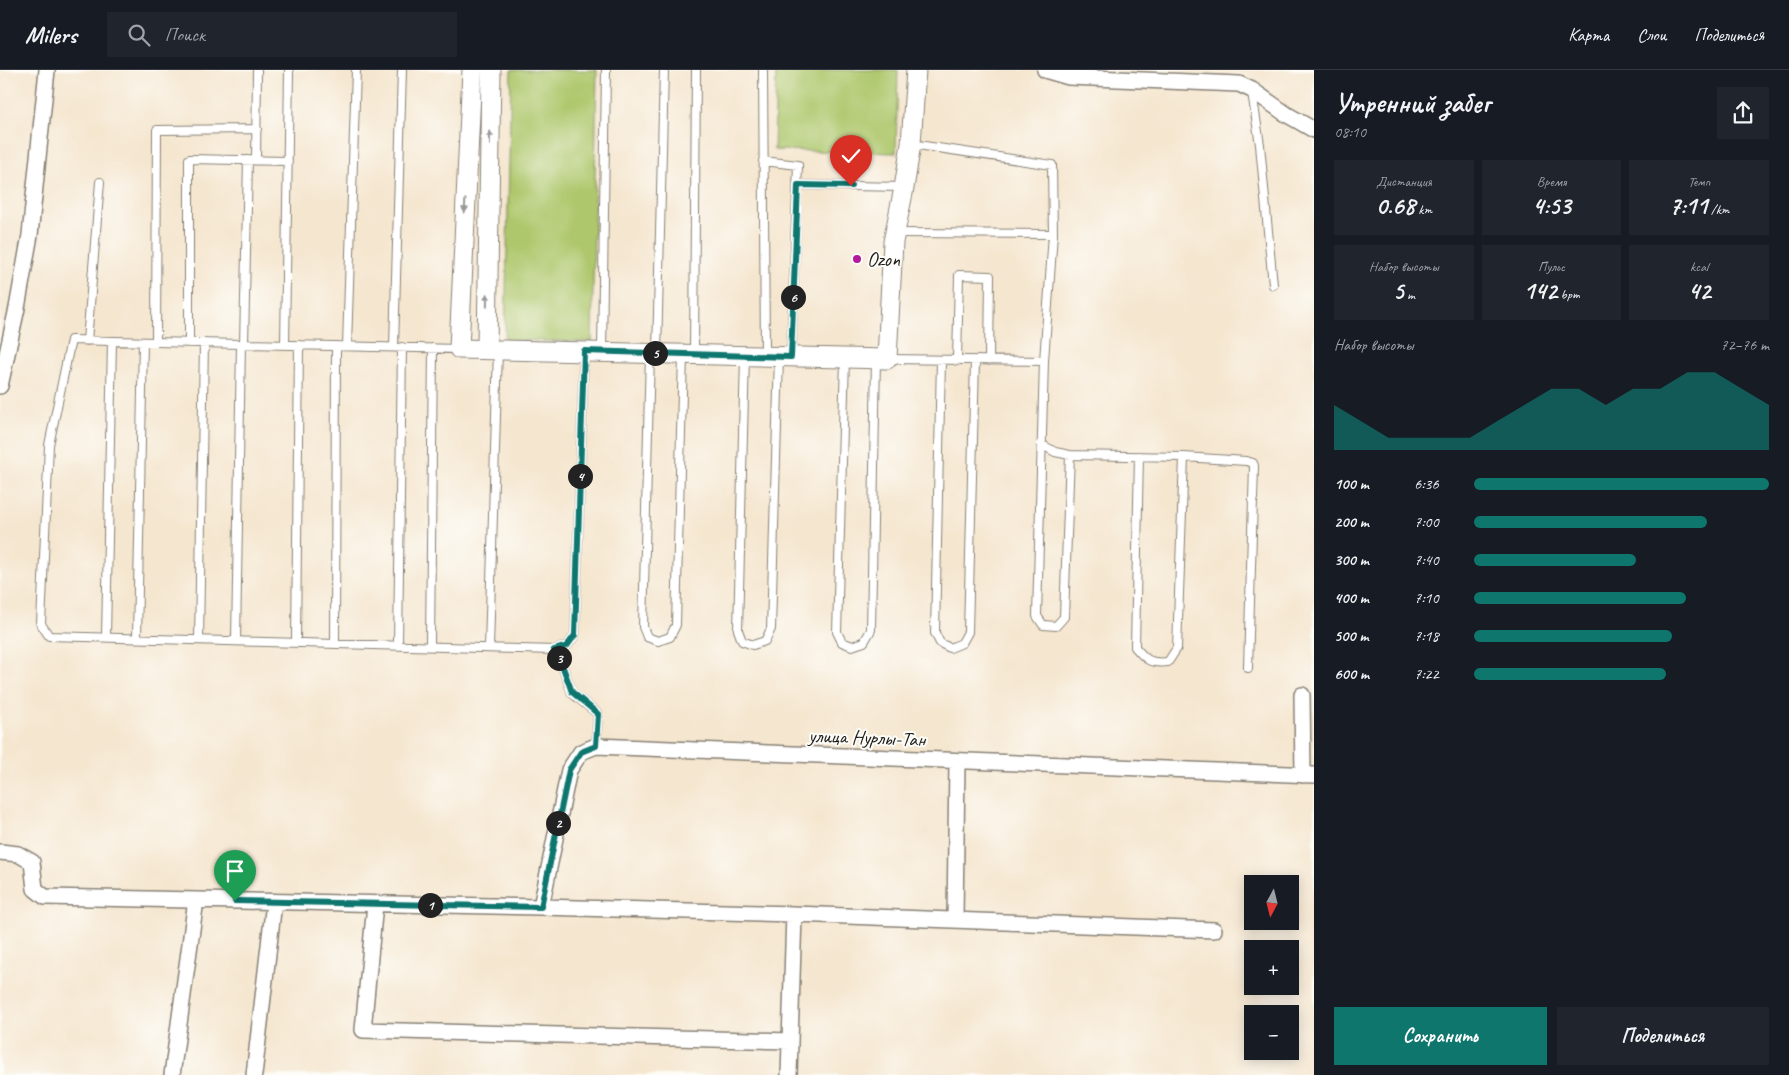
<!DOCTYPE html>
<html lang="ru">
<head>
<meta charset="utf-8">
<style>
  :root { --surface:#171b24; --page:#20242c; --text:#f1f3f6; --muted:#9ea1a6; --line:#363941; --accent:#0f766e }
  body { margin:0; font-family:Caveat,sans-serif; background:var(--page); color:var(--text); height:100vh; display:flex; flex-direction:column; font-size:19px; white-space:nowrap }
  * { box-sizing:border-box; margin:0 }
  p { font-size:16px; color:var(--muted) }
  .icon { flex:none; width:28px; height:28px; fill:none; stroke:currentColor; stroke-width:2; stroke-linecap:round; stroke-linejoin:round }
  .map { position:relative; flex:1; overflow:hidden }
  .side { display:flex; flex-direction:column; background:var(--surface); width:475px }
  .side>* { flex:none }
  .needle { width:32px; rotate:187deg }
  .fabs { position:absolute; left:1244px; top:805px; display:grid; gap:10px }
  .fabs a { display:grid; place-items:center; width:55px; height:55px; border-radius:0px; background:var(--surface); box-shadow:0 2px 12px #0003; font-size:25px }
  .pin { position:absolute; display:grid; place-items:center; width:42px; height:42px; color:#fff; margin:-51px -21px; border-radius:50% 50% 50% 0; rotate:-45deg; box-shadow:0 0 5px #0007 }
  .pin .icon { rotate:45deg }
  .km { position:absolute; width:25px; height:25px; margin:-12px; border-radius:50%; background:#222; color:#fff; font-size:14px; line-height:25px; text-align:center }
  .round { display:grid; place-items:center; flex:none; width:52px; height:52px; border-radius:0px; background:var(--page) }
  .overview { display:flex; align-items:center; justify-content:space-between; height:85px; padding:0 20px }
  h1 { font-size:28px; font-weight:700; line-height:38px }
  .metrics { display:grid; grid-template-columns:repeat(3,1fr); gap:8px; height:85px; padding:5px 20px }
  .metrics div { display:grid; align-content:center; border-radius:0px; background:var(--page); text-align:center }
  .metrics b { font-size:25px; font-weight:700 }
  .metrics small { font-size:14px; font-weight:400 }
  .metrics p { font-size:14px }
  .chart { height:140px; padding:10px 20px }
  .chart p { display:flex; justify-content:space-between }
  .chart svg { width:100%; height:90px; margin-top:5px; fill:var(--accent); opacity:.7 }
  .button { display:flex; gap:10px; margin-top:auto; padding:10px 20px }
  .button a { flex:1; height:58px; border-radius:0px; background:var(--accent); color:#fff; font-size:20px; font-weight:700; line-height:58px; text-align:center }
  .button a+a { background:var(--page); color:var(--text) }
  ul { padding:0 20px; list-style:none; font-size:16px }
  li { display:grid; grid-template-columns:80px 60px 1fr; align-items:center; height:38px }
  li i { height:12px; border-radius:6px; background:var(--accent) }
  header { display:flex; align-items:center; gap:30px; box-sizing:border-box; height:70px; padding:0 25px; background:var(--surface); border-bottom:1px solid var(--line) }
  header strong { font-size:24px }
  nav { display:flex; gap:28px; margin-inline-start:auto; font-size:18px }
  .search { width:350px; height:45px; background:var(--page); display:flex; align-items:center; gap:12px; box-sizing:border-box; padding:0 18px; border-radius:0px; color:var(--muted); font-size:19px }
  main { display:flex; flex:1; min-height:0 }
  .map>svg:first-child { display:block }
</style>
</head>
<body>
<header>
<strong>Milers</strong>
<div class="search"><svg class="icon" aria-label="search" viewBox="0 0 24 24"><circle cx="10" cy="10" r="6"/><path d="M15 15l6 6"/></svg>Поиск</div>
<nav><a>Карта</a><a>Слои</a><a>Поделиться</a></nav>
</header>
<main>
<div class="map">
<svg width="1314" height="1005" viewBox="0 0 1314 1005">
  <rect width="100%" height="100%" fill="#fdfcf7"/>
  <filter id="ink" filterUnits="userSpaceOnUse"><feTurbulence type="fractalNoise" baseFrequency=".02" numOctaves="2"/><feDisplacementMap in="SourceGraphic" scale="10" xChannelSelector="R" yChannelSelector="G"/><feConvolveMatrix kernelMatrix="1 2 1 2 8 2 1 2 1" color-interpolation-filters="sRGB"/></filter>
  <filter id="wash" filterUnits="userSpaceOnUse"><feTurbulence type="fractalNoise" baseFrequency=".0096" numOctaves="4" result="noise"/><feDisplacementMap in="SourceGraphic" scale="20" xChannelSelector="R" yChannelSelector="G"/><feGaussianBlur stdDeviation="1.12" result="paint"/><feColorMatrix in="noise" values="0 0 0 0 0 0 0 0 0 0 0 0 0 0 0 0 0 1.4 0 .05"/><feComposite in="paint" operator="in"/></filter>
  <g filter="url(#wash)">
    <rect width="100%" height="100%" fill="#f5e6cf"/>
    <path fill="#aec76c" stroke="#657244" d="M 511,0 L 597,0 L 592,272 L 505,270 Z
      M 776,0 L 898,0 L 896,83 L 774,80 Z"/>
  </g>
  <g filter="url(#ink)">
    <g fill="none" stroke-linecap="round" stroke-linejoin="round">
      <defs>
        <path id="service" d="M 763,0 L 765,286
          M 1252,22 L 1260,75 L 1273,215
          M 911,74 L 1052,95 L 1053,164 L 1044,291 L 1037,546 L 1043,555 L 1056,556 L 1064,547 L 1070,385
          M 256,90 L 257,0
          M 763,91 L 798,95 L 791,287
          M 798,115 L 903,117
          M 894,163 L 1053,164
          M 87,271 L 100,112
          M 156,272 L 157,60 L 257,59
          M 189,273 L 189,89 L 288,91
          M 244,274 L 248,90
          M 285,275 L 289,0
          M 347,276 L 356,0
          M 394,277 L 402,0
          M 459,279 L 71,270 L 49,375 L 41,554 L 49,566 L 554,580 L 567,576 L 575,565 L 584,283
          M 602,282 L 606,0
          M 650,283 L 643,557 L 647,567 L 658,571 L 670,567 L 676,555 L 683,284
          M 657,283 L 664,0
          M 694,284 L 696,0
          M 745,286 L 738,560 L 742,571 L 753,575 L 765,571 L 771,559 L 779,286
          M 845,289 L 837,562 L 842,572 L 852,576 L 864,572 L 871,560 L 876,289
          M 888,289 L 1044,291
          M 941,290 L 935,563 L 940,573 L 950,578 L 962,573 L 968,562 L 975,291
          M 957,291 L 959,205 L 990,206 L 989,291
          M 1041,374 L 1055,382 L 1070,385 L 1184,387 L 1246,391 L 1253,393 L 1254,396 L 1248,598
          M 1139,386 L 1135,577 C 1146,590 1150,594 1168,592 L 1177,578 L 1184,387
          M 106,567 L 112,271
          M 137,568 L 143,272
          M 199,570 L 204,273
          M 236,571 L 241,274
          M 296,572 L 299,275
          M 335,574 L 336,276
          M 398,575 L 402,277
          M 430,576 L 433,278
          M 489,578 L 498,279
          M 554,580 L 561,592 L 572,623 L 598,644 L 596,676"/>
        <path id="minor" d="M 1045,0 L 1069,7 L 1239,14 L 1252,20 L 1286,44 L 1314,60
          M 0,316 L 17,238 L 30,165 L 47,0
          M 1302,625 L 1303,705
          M 0,782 L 18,784 L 32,792 L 35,819 L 45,827 L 541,837 L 794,844 L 1214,860
          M 375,834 L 363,960 L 790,971
          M 541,837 L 569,700 L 581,682 L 596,676 L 1314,705
          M 955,850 L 957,691
          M 172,1005 L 196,830
          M 254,1005 L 274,832
          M 789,1005 L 794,844"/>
        <path id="tertiary" d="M 472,0 L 459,279 L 887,289 L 893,172 L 904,118 L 911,74 L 916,0
          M 487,279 L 491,0"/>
      </defs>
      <use href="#service" stroke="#888176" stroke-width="10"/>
      <use href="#minor" stroke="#888176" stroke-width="18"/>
      <use href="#tertiary" stroke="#888176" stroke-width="21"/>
      <use href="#service" stroke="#fff" stroke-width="8"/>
      <use href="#minor" stroke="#fff" stroke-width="15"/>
      <use href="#tertiary" stroke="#fff" stroke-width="19"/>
    </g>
    <defs><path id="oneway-solid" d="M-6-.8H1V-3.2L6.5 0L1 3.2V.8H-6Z" transform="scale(1.25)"/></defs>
    <g fill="#999">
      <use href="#oneway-solid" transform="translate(490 68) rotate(-89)"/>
      <use href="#oneway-solid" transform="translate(465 136) rotate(93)"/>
      <use href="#oneway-solid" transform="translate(487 230) rotate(-89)"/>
    </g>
  </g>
  <g fill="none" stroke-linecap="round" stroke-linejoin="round" filter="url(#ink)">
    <defs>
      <path id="route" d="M 235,831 L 541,837 L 569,700 L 581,682 L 596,676 L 598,644 L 572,622 L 561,592 L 554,580 L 567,576 L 575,565 L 584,281 L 791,287 L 798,115 L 851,116"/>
    </defs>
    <use href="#route" stroke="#fff" stroke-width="10"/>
    <use href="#route" stroke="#0f766e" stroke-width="6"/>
  </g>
  <circle fill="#b5179e" stroke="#fdfcf7" stroke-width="2" cx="857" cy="189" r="5"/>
  <g text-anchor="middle" stroke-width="4" stroke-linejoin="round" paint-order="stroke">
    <g font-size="20" fill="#1c1c1c" stroke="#fdfcf7" text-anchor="start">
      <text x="867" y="196">Ozon</text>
    </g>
    <g font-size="20" fill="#1c1c1c" stroke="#fdfcf7">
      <text transform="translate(867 667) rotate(2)" y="7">улица Нурлы-Тан</text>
    </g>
  </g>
</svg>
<div class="fabs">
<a><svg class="needle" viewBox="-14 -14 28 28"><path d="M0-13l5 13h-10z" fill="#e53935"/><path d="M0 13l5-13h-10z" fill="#9ea1a6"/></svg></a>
<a>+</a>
<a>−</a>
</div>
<div class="pin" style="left:235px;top:831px;background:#1e9e55"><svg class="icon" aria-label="arrive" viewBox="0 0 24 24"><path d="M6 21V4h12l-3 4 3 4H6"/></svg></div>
<div class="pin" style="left:851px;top:116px;background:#d93025"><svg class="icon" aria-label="check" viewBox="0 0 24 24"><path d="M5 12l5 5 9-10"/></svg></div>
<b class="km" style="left:430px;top:835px">1</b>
<b class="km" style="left:558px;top:753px">2</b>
<b class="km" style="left:559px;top:588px">3</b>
<b class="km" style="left:580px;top:406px">4</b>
<b class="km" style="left:655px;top:283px">5</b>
<b class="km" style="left:793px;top:227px">6</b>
</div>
<section class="side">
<div class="overview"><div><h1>Утренний забег</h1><p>08:10</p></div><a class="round"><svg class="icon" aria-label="share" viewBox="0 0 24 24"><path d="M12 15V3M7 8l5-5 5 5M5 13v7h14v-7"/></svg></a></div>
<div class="metrics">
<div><p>Дистанция</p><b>0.68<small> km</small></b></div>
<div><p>Время</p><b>4:53</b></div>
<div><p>Темп</p><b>7:11<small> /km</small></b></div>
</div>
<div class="metrics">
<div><p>Набор высоты</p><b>5<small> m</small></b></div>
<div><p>Пульс</p><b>142<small> bpm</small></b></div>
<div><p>kcal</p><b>42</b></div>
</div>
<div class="chart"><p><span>Набор высоты</span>72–76 m</p>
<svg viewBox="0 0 160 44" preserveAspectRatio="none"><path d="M0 44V22L10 30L20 38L30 38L40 38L50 38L60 30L70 22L80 14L90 14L100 22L110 14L120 14L130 6L140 6L150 14L160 22V44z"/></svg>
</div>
<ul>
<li><b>100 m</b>6:36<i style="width:100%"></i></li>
<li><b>200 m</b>7:00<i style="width:79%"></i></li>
<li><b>300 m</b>7:40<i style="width:55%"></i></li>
<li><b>400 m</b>7:10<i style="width:72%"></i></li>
<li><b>500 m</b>7:18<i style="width:67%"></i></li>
<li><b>600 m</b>7:22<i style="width:65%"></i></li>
</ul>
<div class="button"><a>Сохранить</a><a>Поделиться</a></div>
</section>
</main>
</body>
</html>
